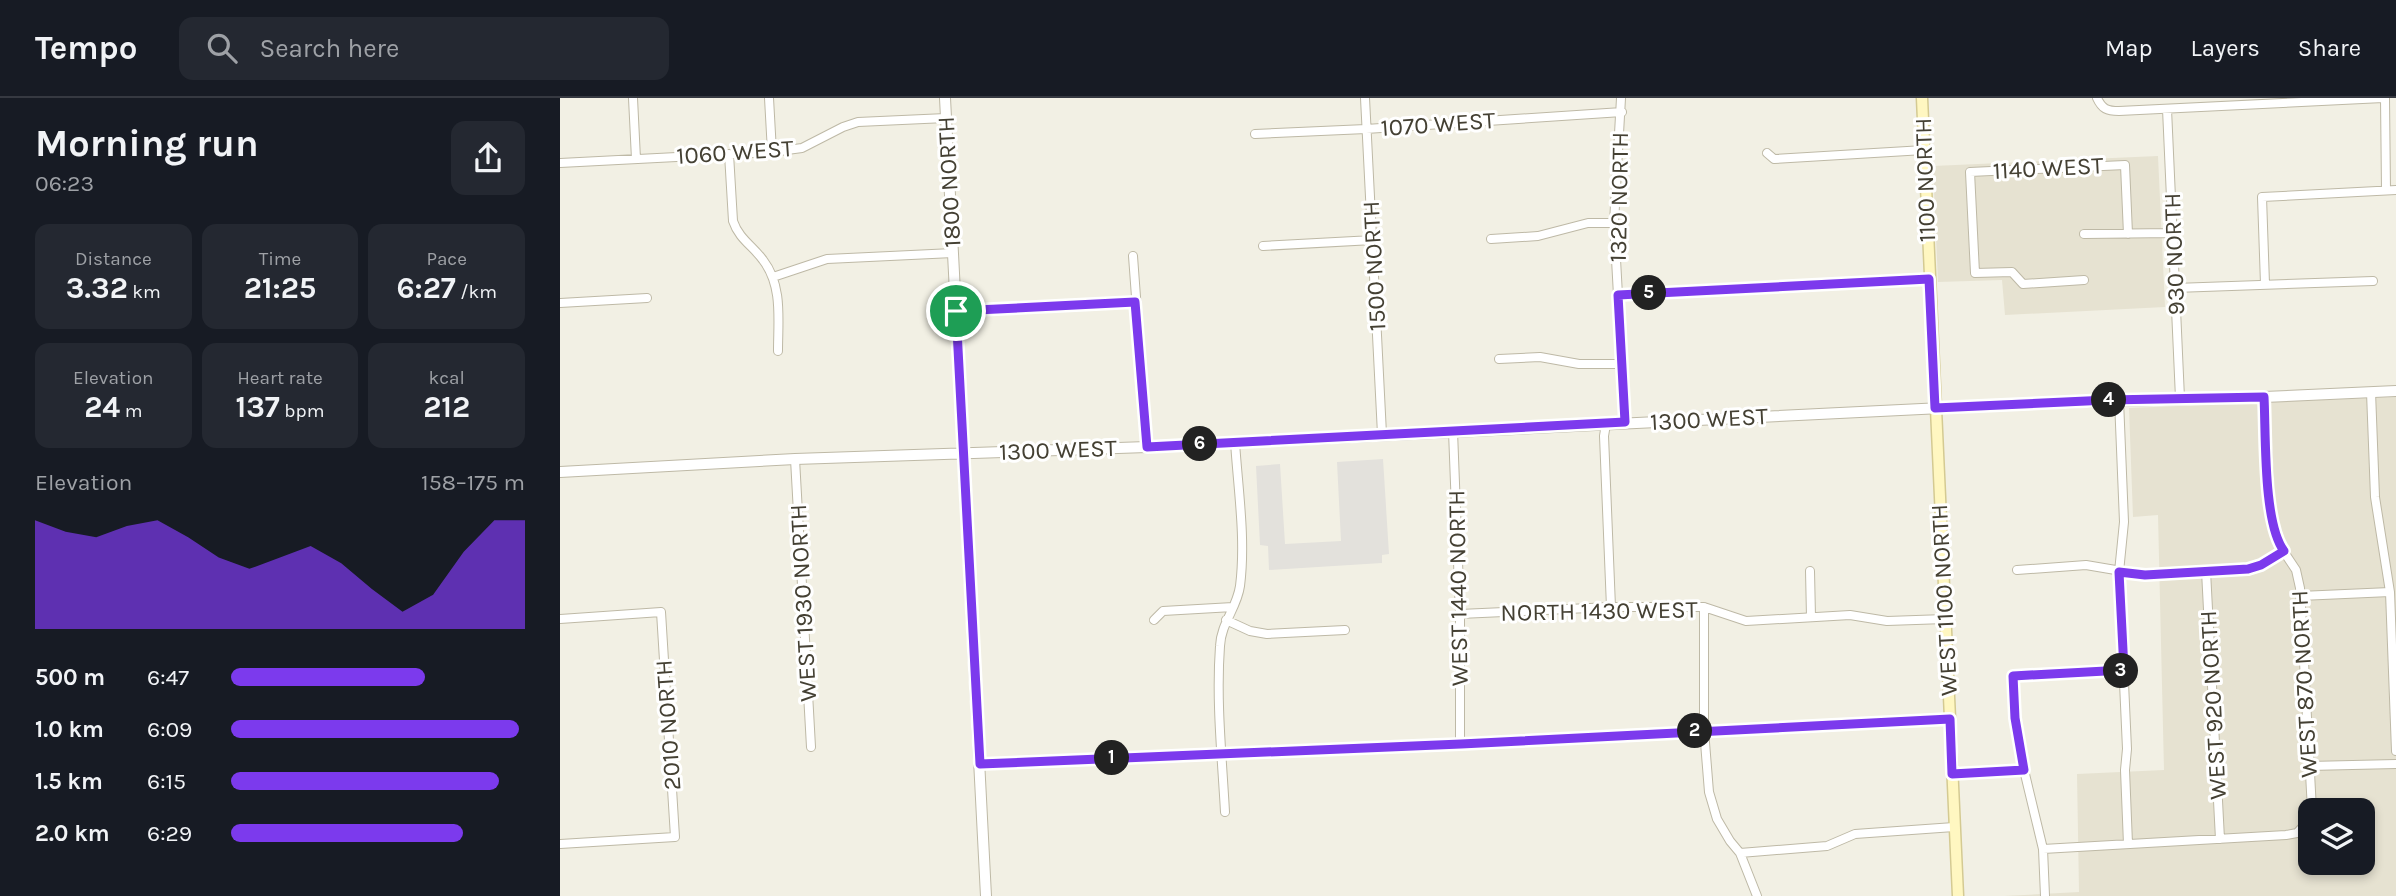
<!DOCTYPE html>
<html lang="en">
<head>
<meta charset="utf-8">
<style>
  :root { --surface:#171b24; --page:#242831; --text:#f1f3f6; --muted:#9ea1a6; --line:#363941; --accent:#7c3aed }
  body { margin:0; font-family:Karla,sans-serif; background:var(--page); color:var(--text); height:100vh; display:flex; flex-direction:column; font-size:26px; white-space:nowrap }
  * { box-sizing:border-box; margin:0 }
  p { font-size:23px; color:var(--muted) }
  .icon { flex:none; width:38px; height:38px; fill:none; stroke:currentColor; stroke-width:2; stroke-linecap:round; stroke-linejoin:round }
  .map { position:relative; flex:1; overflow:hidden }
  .panel { display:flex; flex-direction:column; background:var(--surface); width:560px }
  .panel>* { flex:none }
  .controls { position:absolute; left:1738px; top:700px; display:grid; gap:14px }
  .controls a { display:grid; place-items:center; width:77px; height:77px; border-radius:14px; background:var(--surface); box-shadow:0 4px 10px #0003; font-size:35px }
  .pin { position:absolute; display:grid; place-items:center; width:60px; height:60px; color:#fff; margin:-30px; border:4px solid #fff; border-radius:50%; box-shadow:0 2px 7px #0007 }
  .km { position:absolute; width:35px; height:35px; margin:-18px; border-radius:50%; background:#222; color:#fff; font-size:19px; line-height:35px; text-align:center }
  .round { display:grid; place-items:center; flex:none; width:74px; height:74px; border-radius:14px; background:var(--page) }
  .overview { display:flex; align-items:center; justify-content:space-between; height:119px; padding:0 35px }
  h1 { font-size:38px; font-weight:700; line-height:52px }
  .figures { display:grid; grid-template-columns:repeat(3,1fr); gap:10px; height:119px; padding:7px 35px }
  .figures div { display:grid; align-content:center; border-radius:14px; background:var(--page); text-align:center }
  .figures b { font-size:30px; font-weight:700 }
  .figures small { font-size:19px; font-weight:400 }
  .figures p { font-size:19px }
  .chart { height:196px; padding:14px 35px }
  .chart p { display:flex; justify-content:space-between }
  .chart svg { width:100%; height:126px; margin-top:7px; fill:var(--accent); opacity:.7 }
  ul { padding:0 35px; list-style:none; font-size:23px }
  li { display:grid; grid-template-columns:112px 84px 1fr; align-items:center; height:52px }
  li i { height:18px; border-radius:9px; background:var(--accent) }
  header { display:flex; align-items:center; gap:42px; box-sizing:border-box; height:98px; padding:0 35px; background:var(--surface); border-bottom:2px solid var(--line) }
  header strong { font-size:33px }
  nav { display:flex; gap:38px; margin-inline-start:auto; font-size:24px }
  .search { width:490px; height:63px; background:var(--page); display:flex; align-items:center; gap:18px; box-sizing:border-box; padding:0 24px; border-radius:14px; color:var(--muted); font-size:26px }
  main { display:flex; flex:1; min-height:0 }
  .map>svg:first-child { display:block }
</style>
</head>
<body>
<header>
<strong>Tempo</strong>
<div class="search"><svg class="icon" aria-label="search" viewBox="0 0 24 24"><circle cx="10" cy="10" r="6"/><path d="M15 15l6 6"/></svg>Search here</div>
<nav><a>Map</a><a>Layers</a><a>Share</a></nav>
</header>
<main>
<section class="panel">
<div class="overview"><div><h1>Morning run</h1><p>06:23</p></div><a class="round"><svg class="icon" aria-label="share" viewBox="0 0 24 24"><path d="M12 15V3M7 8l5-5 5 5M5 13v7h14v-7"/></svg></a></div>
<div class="figures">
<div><p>Distance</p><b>3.32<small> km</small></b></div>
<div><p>Time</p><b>21:25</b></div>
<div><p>Pace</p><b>6:27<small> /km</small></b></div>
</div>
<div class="figures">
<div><p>Elevation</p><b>24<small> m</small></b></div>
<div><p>Heart rate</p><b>137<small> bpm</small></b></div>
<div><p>kcal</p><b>212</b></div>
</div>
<div class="chart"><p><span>Elevation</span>158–175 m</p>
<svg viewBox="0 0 160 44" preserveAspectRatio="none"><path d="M0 44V6L10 10L20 12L30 8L40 6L50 12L60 19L70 23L80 19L90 15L100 21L110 30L120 38L130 32L140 17L150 6L160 6V44z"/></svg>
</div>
<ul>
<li><b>500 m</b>6:47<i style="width:66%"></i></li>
<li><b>1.0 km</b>6:09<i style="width:98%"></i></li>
<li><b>1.5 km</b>6:15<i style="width:91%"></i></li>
<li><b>2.0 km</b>6:29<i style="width:79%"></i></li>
</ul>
</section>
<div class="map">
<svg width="1836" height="798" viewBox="0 0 1836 798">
  <rect width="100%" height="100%" fill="#f2f0e4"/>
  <path fill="#e6e2d1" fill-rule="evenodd" d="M 1598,58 L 1605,209 L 1445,217 L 1442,182 L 1378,184 L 1373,68 Z
    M 1836,299 L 1836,798 L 1444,798 L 1519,794 L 1517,676 L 1604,672 L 1598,417 L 1573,419 L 1569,310 ZM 1750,712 L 1802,712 L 1802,765 L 1750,765 Z"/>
  <path fill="#e3e1dc" d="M 823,361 L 829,456 L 822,457 L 822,465 L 709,472 L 708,448 L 700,447 L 696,368 L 720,366 L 725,446 L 781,443 L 777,364 Z"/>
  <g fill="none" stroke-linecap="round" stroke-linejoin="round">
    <defs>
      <path id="minor" d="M 73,0 L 76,61
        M 209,0 L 212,54
        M 805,0 L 822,336
        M 1061,0 L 1054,125 L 1065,324
        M 1537,0 C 1542,11 1547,13 1559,13 L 1823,0
        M 1825,0 L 1826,92
        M 1607,11 L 1620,300
        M 695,36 L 806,31 L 1062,14
        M 1207,55 L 1214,61 L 1364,52
        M 169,56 L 173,123 C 179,141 193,148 203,162 C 223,188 218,222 218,253
        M 0,65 L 212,54 L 242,50 L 283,29 L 298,24 L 386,20
        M 1524,136 L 1613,135
        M 931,141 L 978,138 L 1028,125 L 1054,125
        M 703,148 L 813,142
        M 573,158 L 587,349
        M 213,179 L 267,161 L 393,155
        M 1524,182 L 1463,186 L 1452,174 L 1415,175 L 1410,74 L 1565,67 L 1568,136
        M 1705,186 L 1702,99 L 1836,92
        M 1615,190 L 1813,183
        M 1058,197 L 1369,181
        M 0,205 L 87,200
        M 396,213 L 575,204
        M 939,261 L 980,259 L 1019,266 L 1062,266
        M 1811,294 L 1815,399 L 1830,494 L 1836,653
        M 1704,299 L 1711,417 L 1720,448 L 1736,472 L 1740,490 L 1752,712
        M 1559,302 L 1564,424 L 1559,474 L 1567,651 L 1565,672 L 1568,746
        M 1046,326 L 1044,338 L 1051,509
        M 893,333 L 900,516 L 900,646
        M 235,361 L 251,649
        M 1457,472 L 1526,467 L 1585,477 L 1688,471 L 1701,467 L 1724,453
        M 1250,473 L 1251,519
        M 1646,473 L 1660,741
        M 1740,498 L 1830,494
        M 1144,509 L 1144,632 L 1149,694 L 1157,721 L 1170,743 L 1180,755 L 1197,798
        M 900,516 L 1051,509 L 1144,509 L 1186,523 L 1290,517 L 1327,523 L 1385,521
        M 0,521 L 101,514 L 115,739 L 0,746
        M 594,522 L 603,513 L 673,509
        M 666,522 L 690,533 L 707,536 L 785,532
        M 420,666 L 900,646 L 1390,621
        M 1749,668 L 1836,666
        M 1392,676 L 1464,672
        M 665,714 C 662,659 656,603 660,548 C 661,525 677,510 680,488 C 686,441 678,391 675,344
        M 1483,751 L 1726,737 L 1737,735 L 1750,721
        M 1180,755 L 1267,748 L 1295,736 L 1394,729
        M 1485,798 L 1483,751 L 1464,672 L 1455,620 L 1453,578 L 1564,572"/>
      <path id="tertiary" d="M 385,0 L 426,798
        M 0,374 L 235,361 L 587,349 L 1483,305 L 1704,299 L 1836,293"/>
      <path id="secondary" d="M 1362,0 L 1398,798"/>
    </defs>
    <use href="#minor" stroke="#beb9a6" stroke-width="10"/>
    <use href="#tertiary" stroke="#beb9a6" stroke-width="12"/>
    <use href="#secondary" stroke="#d4ca92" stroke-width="13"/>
    <use href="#minor" stroke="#fff" stroke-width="8"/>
    <use href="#tertiary" stroke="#fff" stroke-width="10"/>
    <use href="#secondary" stroke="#fff7c1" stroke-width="10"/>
  </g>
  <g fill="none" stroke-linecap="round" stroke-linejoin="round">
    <defs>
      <path id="route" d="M 1369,181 L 1375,310 L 1548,302 L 1704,299 C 1706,337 1703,425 1724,453 L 1701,467 L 1688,471 L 1585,477 L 1559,474 L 1564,572 L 1453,578 L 1455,620 L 1464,672 L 1392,676 L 1390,621 L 901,646 L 420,666 L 396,213 L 575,204 L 587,349 L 1065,324 L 1058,197 Z"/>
    </defs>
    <use href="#route" stroke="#fff" stroke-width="14"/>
    <use href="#route" stroke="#7c3aed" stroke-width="9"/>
  </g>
  <g text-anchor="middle" stroke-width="6" stroke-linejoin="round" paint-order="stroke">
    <g font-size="24" fill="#444033" stroke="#fff">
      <text transform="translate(878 26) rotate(-4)" y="8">1070 WEST</text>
      <text transform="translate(175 54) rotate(-4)" y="8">1060 WEST</text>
      <text transform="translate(1488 70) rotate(-3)" y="8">1140 WEST</text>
      <text transform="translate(1365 82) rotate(-92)" y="8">1100 NORTH</text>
      <text transform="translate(389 84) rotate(-93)" y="8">1800 NORTH</text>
      <text transform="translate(1059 99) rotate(-89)" y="8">1320 NORTH</text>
      <text transform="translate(1614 156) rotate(-92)" y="8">930 NORTH</text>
      <text transform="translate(814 168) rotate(-93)" y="8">1500 NORTH</text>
      <text transform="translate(1149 321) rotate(-3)" y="8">1300 WEST</text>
      <text transform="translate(498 352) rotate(-2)" y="8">1300 WEST</text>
      <text transform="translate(898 490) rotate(-91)" y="8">WEST 1440 NORTH</text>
      <text transform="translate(1384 502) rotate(-93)" y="8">WEST 1100 NORTH</text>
      <text transform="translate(243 505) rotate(-93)" y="8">WEST 1930 NORTH</text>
      <text transform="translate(1039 513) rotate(-1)" y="8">NORTH 1430 WEST</text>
      <text transform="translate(1744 586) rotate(-93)" y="8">WEST 870 NORTH</text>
      <text transform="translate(1653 607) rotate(-93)" y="8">WEST 920 NORTH</text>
      <text transform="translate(108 627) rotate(-94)" y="8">2010 NORTH</text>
    </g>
  </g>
</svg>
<div class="controls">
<a><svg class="icon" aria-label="layers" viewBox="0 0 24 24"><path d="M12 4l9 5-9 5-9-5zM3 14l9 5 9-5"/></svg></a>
</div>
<div class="pin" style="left:396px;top:213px;background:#1e9e55"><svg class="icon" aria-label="arrive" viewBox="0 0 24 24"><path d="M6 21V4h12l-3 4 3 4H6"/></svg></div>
<b class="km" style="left:552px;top:660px">1</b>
<b class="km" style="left:1135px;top:633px">2</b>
<b class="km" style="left:1561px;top:573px">3</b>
<b class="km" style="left:1549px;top:302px">4</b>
<b class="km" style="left:1089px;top:195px">5</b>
<b class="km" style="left:640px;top:346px">6</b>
</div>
</main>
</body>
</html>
